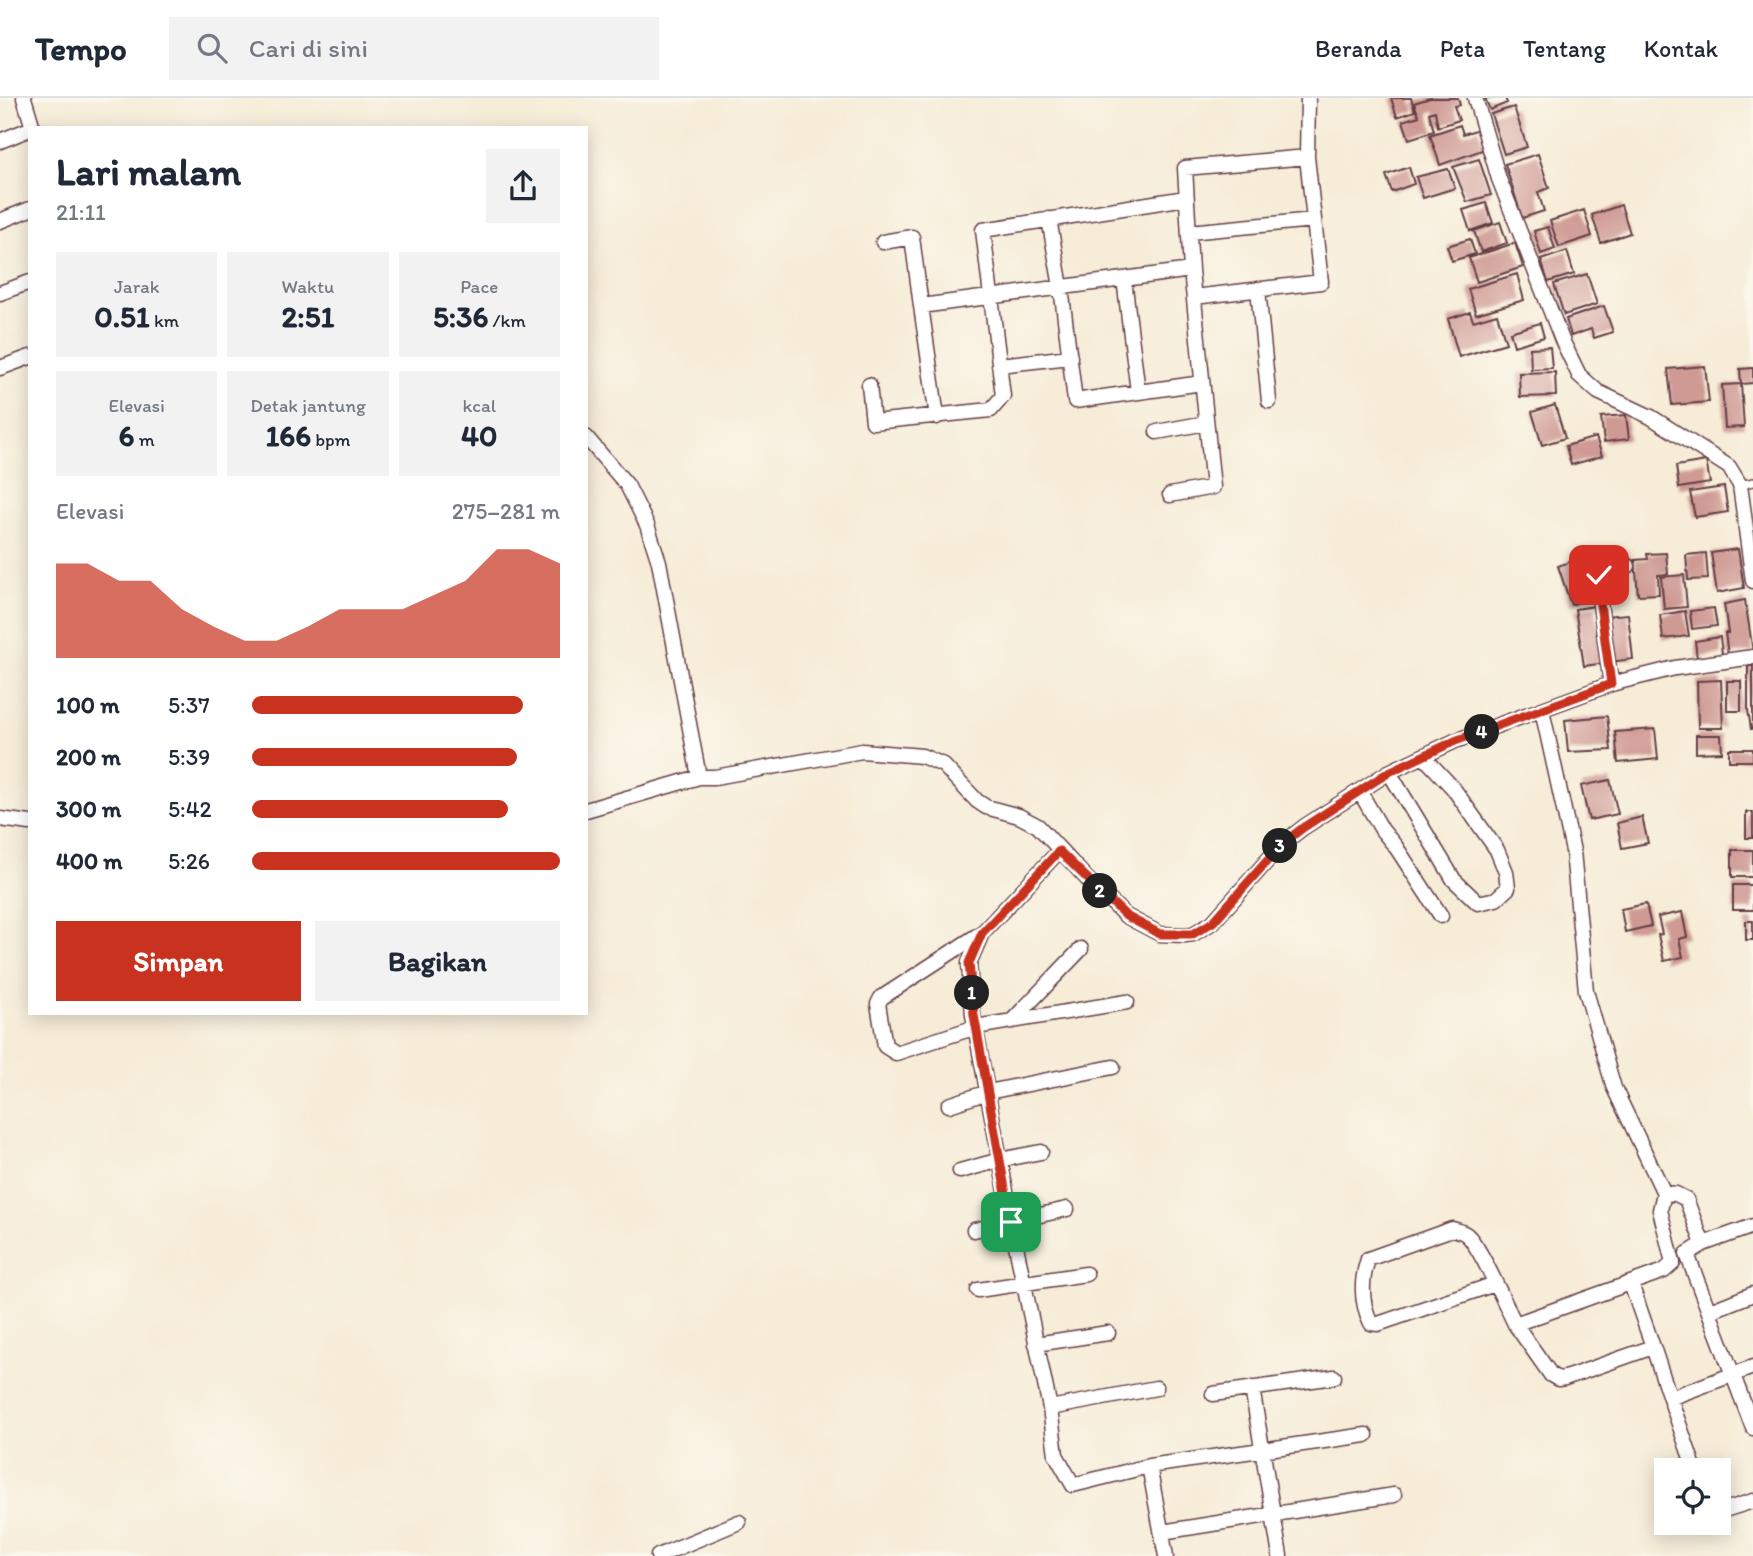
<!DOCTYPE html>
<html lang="id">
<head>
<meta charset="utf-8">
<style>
  :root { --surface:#fff; --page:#f2f2f3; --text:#1f2937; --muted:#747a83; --line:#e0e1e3; --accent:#c8321e }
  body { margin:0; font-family:Itim,sans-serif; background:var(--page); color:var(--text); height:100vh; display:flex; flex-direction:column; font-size:26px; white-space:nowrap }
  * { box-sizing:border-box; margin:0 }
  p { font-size:23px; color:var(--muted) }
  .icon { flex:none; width:38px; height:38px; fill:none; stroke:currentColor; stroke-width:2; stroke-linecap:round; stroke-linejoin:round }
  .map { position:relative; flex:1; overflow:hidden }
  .panel { position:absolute; left:28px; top:28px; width:560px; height:889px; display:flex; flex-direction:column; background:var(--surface); border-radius:0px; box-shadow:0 4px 18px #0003 }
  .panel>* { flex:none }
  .buttons { position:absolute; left:1654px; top:1360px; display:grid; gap:14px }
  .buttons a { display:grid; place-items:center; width:77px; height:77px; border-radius:0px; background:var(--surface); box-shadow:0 4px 18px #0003; font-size:35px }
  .pin { position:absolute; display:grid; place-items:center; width:60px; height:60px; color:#fff; margin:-30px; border-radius:14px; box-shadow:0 4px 10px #0006 }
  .km { position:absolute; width:35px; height:35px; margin:-18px; border-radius:50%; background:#222; color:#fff; font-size:19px; line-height:35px; text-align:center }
  .round { display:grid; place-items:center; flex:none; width:74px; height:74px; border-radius:0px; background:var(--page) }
  .summary { display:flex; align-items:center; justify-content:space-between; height:119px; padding:0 28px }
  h1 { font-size:38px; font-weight:700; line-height:52px }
  .metrics { display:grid; grid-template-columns:repeat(3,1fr); gap:10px; height:119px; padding:7px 28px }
  .metrics div { display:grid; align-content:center; border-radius:0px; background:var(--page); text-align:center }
  .metrics b { font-size:30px; font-weight:700 }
  .metrics small { font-size:19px; font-weight:400 }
  .metrics p { font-size:19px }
  .chart { height:196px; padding:14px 28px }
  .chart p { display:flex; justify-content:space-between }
  .chart svg { width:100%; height:126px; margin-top:7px; fill:var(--accent); opacity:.7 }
  .button { display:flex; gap:14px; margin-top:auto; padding:14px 28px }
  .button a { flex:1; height:80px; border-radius:0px; background:var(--accent); color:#fff; font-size:28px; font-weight:700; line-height:80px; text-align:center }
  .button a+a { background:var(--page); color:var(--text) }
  ul { padding:0 28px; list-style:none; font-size:23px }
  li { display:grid; grid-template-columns:112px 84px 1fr; align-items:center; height:52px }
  li i { height:18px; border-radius:9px; background:var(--accent) }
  header { display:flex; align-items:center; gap:42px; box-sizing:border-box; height:98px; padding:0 35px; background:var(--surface); border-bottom:2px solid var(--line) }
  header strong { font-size:33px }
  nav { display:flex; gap:38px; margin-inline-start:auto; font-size:24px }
  .search { width:490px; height:63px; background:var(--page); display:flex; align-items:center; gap:18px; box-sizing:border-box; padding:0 24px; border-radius:0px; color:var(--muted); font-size:26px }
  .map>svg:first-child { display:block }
</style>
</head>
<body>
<header>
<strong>Tempo</strong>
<div class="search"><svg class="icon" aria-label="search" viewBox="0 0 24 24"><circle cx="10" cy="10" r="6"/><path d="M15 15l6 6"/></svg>Cari di sini</div>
<nav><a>Beranda</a><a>Peta</a><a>Tentang</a><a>Kontak</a></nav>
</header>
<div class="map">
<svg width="1753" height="1458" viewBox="0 0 1753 1458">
  <rect width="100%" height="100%" fill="#fbf7ec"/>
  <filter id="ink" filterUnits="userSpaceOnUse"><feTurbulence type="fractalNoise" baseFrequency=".0143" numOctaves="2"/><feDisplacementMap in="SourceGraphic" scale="14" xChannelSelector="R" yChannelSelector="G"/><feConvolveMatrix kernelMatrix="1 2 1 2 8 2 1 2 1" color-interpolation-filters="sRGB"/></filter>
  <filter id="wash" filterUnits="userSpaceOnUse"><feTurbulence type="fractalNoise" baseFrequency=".00686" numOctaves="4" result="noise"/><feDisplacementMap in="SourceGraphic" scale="28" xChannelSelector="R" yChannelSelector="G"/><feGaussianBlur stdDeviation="1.57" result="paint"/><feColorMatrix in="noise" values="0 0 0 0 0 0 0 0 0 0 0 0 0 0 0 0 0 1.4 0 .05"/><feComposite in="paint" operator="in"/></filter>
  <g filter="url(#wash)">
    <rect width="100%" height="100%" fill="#f6ecd7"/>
    <g id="blocks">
      <path fill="#cf9a94" d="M 1391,0 L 1411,0 L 1415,13 L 1397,19 Z
        M 1430,0 L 1458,0 L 1460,7 L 1454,8 L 1459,22 L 1438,29 L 1435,13 L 1429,15 L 1434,33 L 1409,41 L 1403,23 L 1419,18 L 1414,5 Z
        M 1485,0 L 1505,0 L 1507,5 L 1490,12 Z
        M 1514,9 L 1527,49 L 1504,56 L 1491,16 Z
        M 1460,27 L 1463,36 L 1479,31 L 1485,51 L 1440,67 L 1430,37 Z
        M 1538,56 L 1549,90 L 1538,94 L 1544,113 L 1522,120 L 1505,66 Z
        M 1479,61 L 1491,97 L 1467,104 L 1453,69 Z
        M 1409,69 L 1414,86 L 1392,94 L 1386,77 Z
        M 1448,71 L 1455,90 L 1423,100 L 1416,79 Z
        M 1486,105 L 1493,125 L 1470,133 L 1463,112 Z
        M 1621,107 L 1630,135 L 1601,145 L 1592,117 Z
        M 1584,112 L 1592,138 L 1559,149 L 1550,123 Z
        M 1500,124 L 1507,145 L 1481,154 L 1474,133 Z
        M 1548,129 L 1555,151 L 1541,156 L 1534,133 Z
        M 1470,141 L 1475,156 L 1452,163 L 1447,148 Z
        M 1515,145 L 1523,169 L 1477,184 L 1469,160 Z
        M 1567,153 L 1574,176 L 1548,184 L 1541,162 Z
        M 1517,176 L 1524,202 L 1476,216 L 1468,191 Z
        M 1587,176 L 1597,206 L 1564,217 L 1554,186 Z
        M 1604,208 L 1613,234 L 1594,240 L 1591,231 L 1571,238 L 1566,221 Z
        M 1470,214 L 1473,223 L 1497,216 L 1506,245 L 1459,259 L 1448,221 Z
        M 1540,225 L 1544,239 L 1514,248 L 1510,234 Z
        M 1550,249 L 1552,270 L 1531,271 L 1530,250 Z
        M 1705,268 L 1709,304 L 1672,307 L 1668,271 Z
        M 1753,270 L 1753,285 L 1741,286 L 1740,271 Z
        M 1555,274 L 1556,298 L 1520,299 L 1519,275 Z
        M 1741,286 L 1744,329 L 1725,330 L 1722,287 Z
        M 1555,307 L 1565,340 L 1542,347 L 1532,314 Z
        M 1626,317 L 1629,341 L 1604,344 L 1601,319 Z
        M 1596,339 L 1602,358 L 1571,367 L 1566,348 Z
        M 1706,363 L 1710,385 L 1679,390 L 1676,368 Z
        M 1724,389 L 1728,414 L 1695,419 L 1690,394 Z
        M 1738,451 L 1744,490 L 1717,495 L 1711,455 Z
        M 1666,455 L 1668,476 L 1658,477 L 1659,496 L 1638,497 L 1635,462 L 1648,461 L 1647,456 Z
        M 1706,455 L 1708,481 L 1688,482 L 1686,457 Z
        M 1591,456 L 1597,473 L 1587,477 L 1595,498 L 1571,507 L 1558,468 Z
        M 1684,477 L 1687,509 L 1664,511 L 1661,479 Z
        M 1745,502 L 1753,554 L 1728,557 L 1725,535 L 1728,535 L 1724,506 Z
        M 1595,508 L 1605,565 L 1584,568 L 1575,511 Z
        M 1714,510 L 1717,528 L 1692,531 L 1690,513 Z
        M 1685,513 L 1689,538 L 1663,541 L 1660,517 Z
        M 1628,516 L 1633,561 L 1610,564 L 1605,518 Z
        M 1720,539 L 1722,556 L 1697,560 L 1695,543 Z
        M 1748,568 L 1753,568 L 1753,631 L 1751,631 L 1748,612 Z
        M 1721,582 L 1723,630 L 1698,630 L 1697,583 Z
        M 1727,583 L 1741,583 L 1741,613 L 1727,613 Z
        M 1607,618 L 1611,652 L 1568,654 L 1565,622 Z
        M 1655,631 L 1658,661 L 1618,665 L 1615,634 Z
        M 1696,637 L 1721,637 L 1722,654 L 1696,655 Z
        M 1729,651 L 1753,651 L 1753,663 L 1729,663 Z
        M 1610,682 L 1618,716 L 1589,722 L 1581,688 Z
        M 1746,714 L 1753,714 L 1753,740 L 1746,740 Z
        M 1642,719 L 1648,745 L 1622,750 L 1617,725 Z
        M 1732,752 L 1753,752 L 1753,779 L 1732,779 Z
        M 1733,787 L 1753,787 L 1753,812 L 1733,812 Z
        M 1646,806 L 1651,828 L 1625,834 L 1621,811 Z
        M 1682,814 L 1687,839 L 1679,841 L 1683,859 L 1664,863 L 1658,837 L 1662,836 L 1658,819 Z
        M 1746,823 L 1753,823 L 1753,842 L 1746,842 Z"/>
    </g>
  </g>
  <g filter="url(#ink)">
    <use href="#blocks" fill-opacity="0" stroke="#643e45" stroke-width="2"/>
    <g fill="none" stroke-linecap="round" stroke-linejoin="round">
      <defs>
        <path id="service" d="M 1740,387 L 1753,384"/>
        <path id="minor" d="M 24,0 L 33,30
          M 1475,0 L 1499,81 L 1562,242 L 1579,277 L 1598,294 L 1651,319 L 1729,369 L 1740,387 L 1753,483
          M 0,43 L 30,31
          M 1049,121 L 1061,189 L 1075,303 L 1202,285
          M 0,123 L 30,111
          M 1189,134 L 1313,122
          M 883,144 L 912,139 L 921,208 L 1191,172 L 1185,70 L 1307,59 L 1308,0
          M 1124,181 L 1138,294
          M 1258,191 L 1269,303
          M 0,195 L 30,184
          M 1194,199 L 1321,184 L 1307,59
          M 921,208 L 937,319
          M 999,267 L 1070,259
          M 0,270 L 30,259
          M 869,287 L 873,324 L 991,312 L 1003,298 L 983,132 L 1186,100
          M 1157,334 L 1206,325
          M 586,339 L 627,387 L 647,427 L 659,464 L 699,679
          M 1170,397 L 1213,389 L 1191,172
          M 1611,586 L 1597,484 L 1601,474 L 1628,468
          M 1542,612 L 1573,753 L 1586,893 L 1614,990 L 1664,1095 L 1676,1096 L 1686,1101 L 1703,1146 L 1753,1128
          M 1389,674 L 1454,782 L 1478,805 L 1496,801 L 1508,790 L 1506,774 L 1497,752 L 1453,690 L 1424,659
          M 1360,694 L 1382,732 L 1396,749 L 1441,818
          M 586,712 L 699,679 L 715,679 L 862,653 L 922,658 L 943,667 L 977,703 L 986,709 L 1019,718 L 1038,728 L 1089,783 L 1126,818 L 1160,836 L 1185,837 L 1193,836 L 1213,824 L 1283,745 L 1304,729 L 1389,674 L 1455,643 L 1611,586 L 1675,570 L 1753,559
          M 0,721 L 30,725
          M 1059,753 L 982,835 L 969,865 L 973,917 L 1018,1158 L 1050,1310 L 1056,1357 L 1073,1387 L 1149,1368 L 1366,1337
          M 981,835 L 881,900 L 878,906 L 885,948 L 896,955 L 976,929 L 1127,904
          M 1012,923 L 1081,851
          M 949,1007 L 988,994 L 1113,969
          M 960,1073 L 1000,1062 L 1041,1054
          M 974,1132 L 1067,1111
          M 1703,1146 L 1687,1156 L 1753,1330
          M 1495,1186 L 1378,1226 L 1371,1225 C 1361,1205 1361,1182 1368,1161 L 1452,1131 C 1456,1132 1464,1134 1467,1137 C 1480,1148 1506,1208 1515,1226 L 1664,1173 L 1673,1165 L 1660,1112 L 1664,1095
          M 978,1192 L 1086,1176
          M 1710,1213 L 1753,1196
          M 1515,1226 L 1551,1277 L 1558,1281 L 1565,1280 L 1653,1249 L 1631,1186
          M 1036,1246 L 1108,1235
          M 1653,1249 L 1670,1300 L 1753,1269
          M 1252,1290 L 1280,1458
          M 1213,1296 L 1334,1279
          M 1670,1300 L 1695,1372
          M 1050,1310 L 1156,1290
          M 1149,1368 L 1166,1458
          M 1718,1414 L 1753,1403
          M 1162,1434 L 1394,1397
          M 658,1458 L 739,1424"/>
      </defs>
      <use href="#service" stroke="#643e45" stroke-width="10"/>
      <use href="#minor" stroke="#643e45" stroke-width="17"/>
      <use href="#service" stroke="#fff" stroke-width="7"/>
      <use href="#minor" stroke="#fff" stroke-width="14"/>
    </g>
  </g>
  <g fill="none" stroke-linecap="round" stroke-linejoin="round" filter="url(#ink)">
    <defs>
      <path id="route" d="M 1011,1124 L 974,917 L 969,865 L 982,835 L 1059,753 L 1126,818 L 1160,836 L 1193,836 L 1213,824 L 1283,745 L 1304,729 L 1389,674 L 1455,643 L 1611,586 L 1597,484 L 1599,477"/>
    </defs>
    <use href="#route" stroke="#fff" stroke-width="14"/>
    <use href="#route" stroke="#c8321e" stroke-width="9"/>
  </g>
</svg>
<div class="buttons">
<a><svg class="icon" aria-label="locate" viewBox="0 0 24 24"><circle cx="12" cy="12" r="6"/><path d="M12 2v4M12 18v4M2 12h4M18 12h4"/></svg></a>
</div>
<div class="pin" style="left:1011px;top:1124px;background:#1e9e55"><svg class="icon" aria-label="arrive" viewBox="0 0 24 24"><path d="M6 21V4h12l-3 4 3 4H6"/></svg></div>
<div class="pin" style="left:1599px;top:477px;background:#d93025"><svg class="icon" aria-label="check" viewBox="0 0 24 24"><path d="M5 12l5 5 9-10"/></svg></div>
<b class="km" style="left:972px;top:895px">1</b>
<b class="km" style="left:1100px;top:793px">2</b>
<b class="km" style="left:1280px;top:748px">3</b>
<b class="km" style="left:1482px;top:634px">4</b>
<section class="panel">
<div class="summary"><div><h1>Lari malam</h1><p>21:11</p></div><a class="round"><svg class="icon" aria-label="share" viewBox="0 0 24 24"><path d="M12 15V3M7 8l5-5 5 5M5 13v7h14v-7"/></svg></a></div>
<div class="metrics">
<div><p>Jarak</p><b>0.51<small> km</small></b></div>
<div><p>Waktu</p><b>2:51</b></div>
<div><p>Pace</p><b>5:36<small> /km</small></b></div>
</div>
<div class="metrics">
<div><p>Elevasi</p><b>6<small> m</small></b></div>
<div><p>Detak jantung</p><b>166<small> bpm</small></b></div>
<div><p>kcal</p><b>40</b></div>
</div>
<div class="chart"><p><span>Elevasi</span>275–281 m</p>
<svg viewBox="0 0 160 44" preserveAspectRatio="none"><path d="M0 44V11L10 11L20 17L30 17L40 27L50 33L60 38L70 38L80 33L90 27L100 27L110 27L120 22L130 17L140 6L150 6L160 11V44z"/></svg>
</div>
<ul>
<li><b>100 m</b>5:37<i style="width:88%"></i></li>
<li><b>200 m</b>5:39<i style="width:86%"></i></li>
<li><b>300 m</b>5:42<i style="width:83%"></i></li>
<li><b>400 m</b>5:26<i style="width:100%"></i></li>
</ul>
<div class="button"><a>Simpan</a><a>Bagikan</a></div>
</section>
</div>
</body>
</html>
